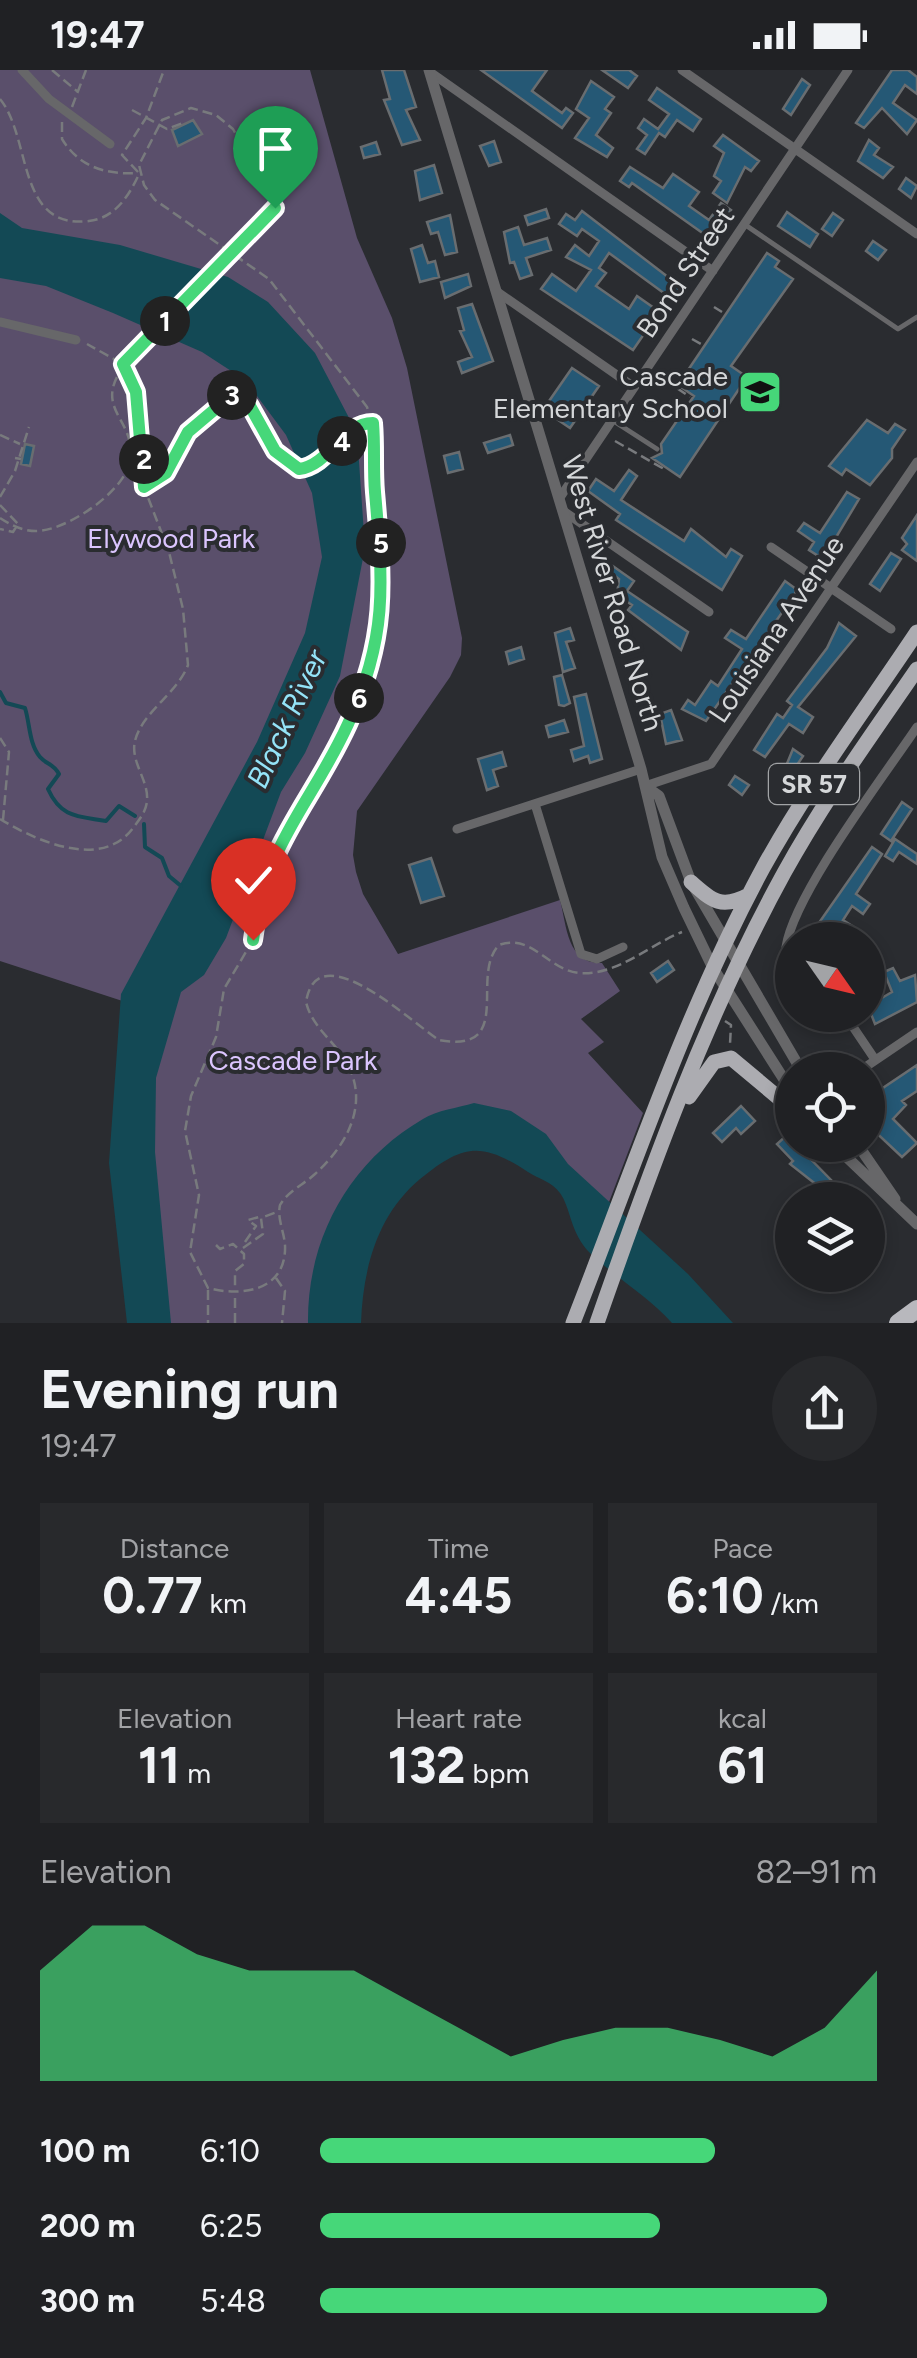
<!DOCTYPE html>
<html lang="en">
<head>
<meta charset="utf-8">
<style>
  :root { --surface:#202124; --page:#28292c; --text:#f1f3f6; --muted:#a2a3a6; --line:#3d3e41; --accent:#46d779 }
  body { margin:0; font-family:Figtree,sans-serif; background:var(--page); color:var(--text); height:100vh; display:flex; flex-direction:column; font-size:38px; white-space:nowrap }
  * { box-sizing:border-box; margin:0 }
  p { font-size:32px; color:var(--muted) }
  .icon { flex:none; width:55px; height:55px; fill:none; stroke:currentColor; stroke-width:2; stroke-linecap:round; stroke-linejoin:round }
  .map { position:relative; height:1253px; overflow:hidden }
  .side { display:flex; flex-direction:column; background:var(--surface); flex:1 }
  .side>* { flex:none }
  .needle { width:65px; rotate:124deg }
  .tools { position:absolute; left:775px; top:852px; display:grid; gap:20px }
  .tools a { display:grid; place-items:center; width:110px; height:110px; border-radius:50%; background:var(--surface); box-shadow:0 5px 15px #0003,0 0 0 2px var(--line); font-size:50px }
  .pin { position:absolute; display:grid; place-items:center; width:85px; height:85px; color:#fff; margin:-102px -42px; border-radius:50% 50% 50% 0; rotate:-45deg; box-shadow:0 0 10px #0007 }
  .pin .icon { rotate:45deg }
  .km { position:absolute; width:50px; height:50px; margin:-25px; border-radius:50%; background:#222; color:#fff; font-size:28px; line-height:50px; text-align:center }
  .round { display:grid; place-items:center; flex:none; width:105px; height:105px; border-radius:52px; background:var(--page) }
  .headline { display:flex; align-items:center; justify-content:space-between; height:170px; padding:0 40px }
  h1 { font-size:55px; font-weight:700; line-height:75px }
  .figures { display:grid; grid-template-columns:repeat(3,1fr); gap:15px; height:170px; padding:10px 40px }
  .figures div { display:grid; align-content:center; border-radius:0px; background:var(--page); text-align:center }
  .figures b { font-size:50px; font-weight:700 }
  .figures small { font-size:28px; font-weight:400 }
  .figures p { font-size:28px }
  .chart { height:280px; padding:20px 40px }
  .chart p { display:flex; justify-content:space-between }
  .chart svg { width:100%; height:180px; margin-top:10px; fill:var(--accent); opacity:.7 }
  ul { padding:0 40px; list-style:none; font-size:32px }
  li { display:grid; grid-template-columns:160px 120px 1fr; align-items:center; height:75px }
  li i { height:25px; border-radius:12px; background:var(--accent) }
  .status { display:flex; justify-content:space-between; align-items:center; height:70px; padding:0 50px; background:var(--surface); direction:ltr }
  .status svg { height:28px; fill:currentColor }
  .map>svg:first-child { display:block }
</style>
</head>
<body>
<div class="status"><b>19:47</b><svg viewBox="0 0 49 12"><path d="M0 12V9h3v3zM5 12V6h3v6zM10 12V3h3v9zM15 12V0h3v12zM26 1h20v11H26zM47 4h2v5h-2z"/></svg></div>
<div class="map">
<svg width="917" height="1253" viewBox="0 0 917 1253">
  <rect width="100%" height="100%" fill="#2a2c30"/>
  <path fill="#5a4f6b" d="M 0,0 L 310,0 L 357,168 L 392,248 L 407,298 L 462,568 L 461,585 L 450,607 L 357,741 L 353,785 L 356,802 L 363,824 L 398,884 L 560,830 C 567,857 567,894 602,893 L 620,921 L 581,949 L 604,972 L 588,983 L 643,1043 L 601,1153 L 548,1094 L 467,1057 L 373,1120 L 337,1253 L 145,1253 L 150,940 L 0,891 Z"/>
  <path fill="#134955" d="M 0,143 L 22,158 L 120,175 L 228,207 L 268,232 L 315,283 L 357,363 L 365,478 L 340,606 L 305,683 L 281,722 L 226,868 L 204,905 L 181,922 L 156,1008 L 155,1082 L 171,1253 L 127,1253 L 109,1093 L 121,924 L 257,672 L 305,563 L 322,487 L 312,423 L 286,365 L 245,310 L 202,282 L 113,243 L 46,216 L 0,208 Z
    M 474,1033 L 511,1041 L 546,1064 L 568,1094 L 688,1204 L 733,1253 L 672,1253 C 648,1226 616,1208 590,1183 C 570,1163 571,1138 560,1123 C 552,1112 539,1109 528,1102 C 482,1072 464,1073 420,1109 C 377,1145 363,1199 361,1253 L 308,1253 C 307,1169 349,1092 423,1049 C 437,1040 458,1038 474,1033 Z"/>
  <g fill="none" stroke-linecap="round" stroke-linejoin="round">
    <path stroke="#134955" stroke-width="4" d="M 0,622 L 6,633 L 25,638 C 30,654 29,674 40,687 C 47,695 53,693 59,704 L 48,719 C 61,748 78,746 106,751 L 119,736 L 135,746
      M 144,754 L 145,777 L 162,788 L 169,806 L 181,816"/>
  </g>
  <path fill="#255875" stroke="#696d70" stroke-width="2.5" d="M 382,0 L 404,0 L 416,37 L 406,40 L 420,70 L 402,75 L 384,30 L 390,29 Z
    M 481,0 L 547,0 L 532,21 L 562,43 L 566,38 L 573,43 L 562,58 Z
    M 602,0 L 629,0 L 637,6 L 628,18 Z
    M 892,0 L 908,0 L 917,7 L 917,24 L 905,15 L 893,33 L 917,50 L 907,64 L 882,38 L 864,58 L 856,53 Z
    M 802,9 L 810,15 L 791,45 L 783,39 Z
    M 591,11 L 614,27 L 605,39 L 611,43 L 596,65 L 613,78 L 607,87 L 575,68 L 589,48 L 576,39 Z
    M 657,18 L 701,49 L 693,61 L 677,50 L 665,67 L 659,63 L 645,84 L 637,79 L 647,65 L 638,58 L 644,49 L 658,59 L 669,44 L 649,30 Z
    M 193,50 L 202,64 L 178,76 L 172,60 Z
    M 723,65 L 759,91 L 751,101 L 745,97 L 727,133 L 713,123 L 721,111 L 714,106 L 724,83 L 714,76 Z
    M 869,70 L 879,78 L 874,85 L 893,97 L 883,108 L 858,91 Z
    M 494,71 L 501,92 L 489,96 L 480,76 Z
    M 376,72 L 380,84 L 364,88 L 361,77 Z
    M 434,95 L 442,123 L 420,130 L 415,101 Z
    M 630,97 L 663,118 L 673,104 L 699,122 L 689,136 L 709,150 L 721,133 L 731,140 L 711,169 L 632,113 L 629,117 L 620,111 Z
    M 906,108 L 917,116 L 911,128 L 899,119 Z
    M 546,139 L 549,148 L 528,155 L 525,146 Z
    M 582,141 L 681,217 L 672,229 L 609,183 L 599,198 L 606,203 L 596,216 L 629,239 L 637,226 L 654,238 L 648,251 L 651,254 L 633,280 L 541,219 L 552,204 L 576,221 L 591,200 L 566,187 L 575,175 L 589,186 L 599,171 L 582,159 L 577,166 L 559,154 L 566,144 L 575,150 Z
    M 787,142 L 818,164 L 810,177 L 778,156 Z
    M 833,143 L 843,150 L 832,166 L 822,159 Z
    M 450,145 L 457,182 L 445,185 L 438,162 L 431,164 L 427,152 Z
    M 518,157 L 524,175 L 547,168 L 551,180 L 526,188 L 532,205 L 520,209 L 514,192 L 510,193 L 504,162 Z
    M 873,171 L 886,180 L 878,190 L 866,181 Z
    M 422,175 L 428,193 L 435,191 L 439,207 L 420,212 L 411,179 Z
    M 767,183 L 779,191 L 775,197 L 793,209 L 731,296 L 747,307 L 680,407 L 652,388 L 662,383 L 661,374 L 694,326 L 678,315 Z
    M 468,204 L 471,216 L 445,228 L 441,212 Z
    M 472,234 L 493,291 L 462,303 L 458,292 L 472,287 L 460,261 L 464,260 L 458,238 Z
    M 572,298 L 599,316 L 570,358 L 558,350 L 562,344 L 547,334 Z
    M 867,350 L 888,363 L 895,354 L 905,360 L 892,379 L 892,388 L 870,415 L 846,399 L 842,405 L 829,396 Z
    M 510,365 L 513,375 L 488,383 L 484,373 Z
    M 25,374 L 34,376 L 30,396 L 21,394 Z
    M 459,382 L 463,399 L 448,403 L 444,386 Z
    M 629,400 L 637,406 L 621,430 L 684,471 L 691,459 L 726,487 L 731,479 L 742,486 L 722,520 L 616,450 L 620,444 L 588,421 L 596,409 L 614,421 Z
    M 847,422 L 859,429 L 823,489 L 809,480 L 814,472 L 798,461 L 804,453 L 820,463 Z
    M 917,445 L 917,491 L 902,480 L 907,474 L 902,468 Z
    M 891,483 L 901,489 L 880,521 L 870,514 Z
    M 610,494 L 634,511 L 627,521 L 688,562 L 681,580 L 628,540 L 632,535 L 617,525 L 619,509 L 606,499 Z
    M 785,511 L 796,519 L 795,524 L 706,651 L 682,639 L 688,630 L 695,635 L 711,611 L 718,616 L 742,579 L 725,568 L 731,560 L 746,569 Z
    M 839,553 L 856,566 L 798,637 L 813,647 L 803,663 L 789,654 L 765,687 L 754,680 L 777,644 L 783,648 L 792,635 L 787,631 L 827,578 Z
    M 570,558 L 574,570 L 566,572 L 575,598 L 563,602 L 555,563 Z
    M 521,577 L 524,589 L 509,594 L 506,582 Z
    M 562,605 L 570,633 L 564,636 L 559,635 L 554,607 Z
    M 586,624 L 602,689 L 590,693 L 588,686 L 574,691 L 571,680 L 584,676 L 574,627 Z
    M 671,640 L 682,670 L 666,674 L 660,644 Z
    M 564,650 L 568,662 L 549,667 L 546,656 Z
    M 793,679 L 803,686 L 793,701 L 786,696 Z
    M 502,682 L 506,696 L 493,700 L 498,716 L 487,720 L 478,689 Z
    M 735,706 L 749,715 L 742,725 L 729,715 Z
    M 902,732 L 912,739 L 891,771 L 881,764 Z
    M 895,769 L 917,784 L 917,794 L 899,782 L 893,791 L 885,786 Z
    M 872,777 L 882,784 L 856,824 L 870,834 L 863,844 L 852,836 L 843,850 L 854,857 L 849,864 L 834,854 L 823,870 L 807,870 Z
    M 431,788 L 444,826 L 421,833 L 409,795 Z
    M 668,891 L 674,900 L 657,912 L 651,903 Z
    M 893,898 L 900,911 L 915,905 L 917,932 L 875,954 L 868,936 L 892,922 L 884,902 Z
    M 917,995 L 917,1021 L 902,1031 L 906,1035 L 893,1049 L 917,1073 L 902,1087 L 868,1055 L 868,1028 Z
    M 741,1036 L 755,1051 L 741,1064 L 736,1058 L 722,1072 L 713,1063 Z
    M 787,1065 L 831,1110 L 822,1119 L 790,1094 L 793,1091 L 777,1074 Z
    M 868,1147 L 885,1164 L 876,1173 L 868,1164 Z"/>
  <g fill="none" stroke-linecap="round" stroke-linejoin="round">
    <path stroke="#787a7d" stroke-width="2.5" stroke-dasharray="10 5" stroke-linecap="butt" d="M 52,0 L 78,22
      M 0,29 C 32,68 16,160 89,151 C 115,148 129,126 139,104
      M 72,37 L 86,0
      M 132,40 L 167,59 L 183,53
      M 62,52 L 62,69 C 79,97 106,105 138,103
      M 138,102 L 122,85 L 146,48 L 164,0
      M 272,142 L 274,131 L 233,59 L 216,45 L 191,38 L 162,50 L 139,95 L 144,115 L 155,130 L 269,209 L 367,337 L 374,358 L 384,505 L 373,587 L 352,645 L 271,788 L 260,822 L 253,870 L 224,919 L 216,967 L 191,1026 L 185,1061 L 199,1125 L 190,1182 L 208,1218 C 242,1227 287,1221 285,1175 C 284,1161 277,1149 280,1135 C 288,1121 303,1115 315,1104 C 346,1076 369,1036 348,995 C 336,972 312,958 306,932 C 317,862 411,952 439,970 C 516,984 469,906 499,875 C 532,863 548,900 579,903 C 617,906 649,875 682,862
      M 714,237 L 722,242
      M 692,269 L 701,274
      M 665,310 L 690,327
      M 0,365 L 20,374
      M 615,371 L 664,399
      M 15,388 L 21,389
      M 144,417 L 161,408 L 188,362 L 233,324 L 250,336 L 275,381 L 299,399 C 330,395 342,354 372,353
      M 0,427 L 15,401 L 29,357
      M 0,435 L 18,454 L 13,462 L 0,459
      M 0,448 C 11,455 22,461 36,461 C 65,461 119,425 128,397 C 144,344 77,342 139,278
      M 0,668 L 9,682 L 3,750
      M 0,749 C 38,772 102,800 133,758 C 139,750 146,742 147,731 C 149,710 130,692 135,671 C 142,642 177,624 188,595 L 183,539 L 169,482 L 144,417 L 136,322 L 123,294 L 87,274
      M 725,951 L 731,955 L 730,974
      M 245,1172 L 256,1156 L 248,1150 L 259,1147
      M 216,1175 L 220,1179 L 233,1174 L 244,1184 L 244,1194 L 235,1201 L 235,1221
      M 243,1178 L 263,1164 L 261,1148 L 277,1142
      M 276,1208 L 285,1221 L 282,1253
      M 208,1220 L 208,1253
      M 235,1253 L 235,1226"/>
    <path stroke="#676769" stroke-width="5" d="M 744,154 L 898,259 L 917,247
      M 612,350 L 657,379"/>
    <path stroke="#676769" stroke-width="9" d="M 22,0 L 49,29 L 110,74
      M 682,0 L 917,164
      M 430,2 L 713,201
      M 496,221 L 634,317
      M 0,252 L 76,270
      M 559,429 L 848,0
      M 562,440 L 709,542
      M 771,477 L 891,559
      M 645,716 L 711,694 L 917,392
      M 535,734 L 581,884 L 597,889 L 623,877
      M 457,759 L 641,699
      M 792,886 L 786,877 C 794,824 884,706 917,657
      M 845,945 L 874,988
      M 861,1000 L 917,962"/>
    <path stroke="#676769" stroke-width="11" d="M 429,0 L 641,699 L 662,787 L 684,838 L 713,898 L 792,1022
      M 645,716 L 659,726 L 691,812 L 801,1000
      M 834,1075 L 917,1154
      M 858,1075 L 895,1129"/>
    <path stroke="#acacb1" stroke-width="15" d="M 691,812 C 713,832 722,839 749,825
      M 689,1027 L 714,992 L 731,988 L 792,1039
      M 828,1075 L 838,1080
      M 573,1253 C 633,1100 685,942 763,798 C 808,716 865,640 917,562
      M 597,1253 C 650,1101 706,945 784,803 C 823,732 871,666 917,599"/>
    <path stroke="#b8b8bd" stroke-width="18" d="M 898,1253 L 917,1239"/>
    <path stroke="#787a7d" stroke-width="2.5" stroke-dasharray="10 5" stroke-linecap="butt" d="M 139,278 L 272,142"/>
  </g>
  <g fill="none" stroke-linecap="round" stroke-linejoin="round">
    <defs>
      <path id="route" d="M 253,870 C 264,774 311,735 348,654 C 388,567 383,514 375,422 C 373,399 375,376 373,353 C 342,353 330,395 299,399 L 275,381 L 250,336 L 233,324 L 188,362 L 166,403 L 144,417 L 136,322 L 123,294 L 275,138"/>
    </defs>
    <use href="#route" stroke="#fff" stroke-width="20"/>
    <use href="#route" stroke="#46d779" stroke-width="12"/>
  </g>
  <defs>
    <symbol id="school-square" viewBox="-11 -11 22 22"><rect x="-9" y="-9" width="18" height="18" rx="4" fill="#46d779" stroke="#2a2c30"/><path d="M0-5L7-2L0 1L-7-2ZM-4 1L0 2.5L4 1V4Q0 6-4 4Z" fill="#111"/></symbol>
  </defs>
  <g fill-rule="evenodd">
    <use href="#school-square" x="735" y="297" width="50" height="50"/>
  </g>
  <g text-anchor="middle" stroke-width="8" stroke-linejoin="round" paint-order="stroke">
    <rect fill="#2a2c30" stroke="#a2a4a6" stroke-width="2.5" x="769" y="694" width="90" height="40" rx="8"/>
    <g font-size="25" font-weight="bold" fill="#d5d7d9">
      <text x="814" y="723">SR 57</text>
    </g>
    <g font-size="28" fill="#d5d7d9" stroke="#2a2c30">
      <text transform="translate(685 202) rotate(-56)" y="10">Bond Street</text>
      <text transform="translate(613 523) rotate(73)" y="10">West River Road North</text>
      <text transform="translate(776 559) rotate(-56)" y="10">Louisiana Avenue</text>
    </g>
    <g font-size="28" fill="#d5d7d9" stroke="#2a2c30" text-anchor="end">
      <text x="728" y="316">Cascade<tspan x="728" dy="32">Elementary School</tspan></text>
    </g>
    <g font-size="28" fill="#dbc5fe" stroke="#2a2c30">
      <text x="171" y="478">Elywood Park</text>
      <text x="293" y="1000">Cascade Park</text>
    </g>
    <g font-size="30" font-style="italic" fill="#94e3f7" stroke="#2a2c30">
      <text transform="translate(287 649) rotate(-65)" y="10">Black River</text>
    </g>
  </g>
</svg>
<div class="tools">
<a><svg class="needle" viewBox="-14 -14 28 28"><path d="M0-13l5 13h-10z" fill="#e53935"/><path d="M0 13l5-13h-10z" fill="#a2a3a6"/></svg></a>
<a><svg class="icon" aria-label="locate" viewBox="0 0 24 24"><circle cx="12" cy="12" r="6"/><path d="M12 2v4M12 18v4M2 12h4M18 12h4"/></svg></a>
<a><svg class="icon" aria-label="layers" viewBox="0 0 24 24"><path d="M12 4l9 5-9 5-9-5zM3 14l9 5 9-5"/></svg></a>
</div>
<div class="pin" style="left:275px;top:138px;background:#1e9e55"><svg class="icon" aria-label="arrive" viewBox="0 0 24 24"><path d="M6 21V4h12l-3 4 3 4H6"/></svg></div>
<div class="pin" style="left:253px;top:870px;background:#d93025"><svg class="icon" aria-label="check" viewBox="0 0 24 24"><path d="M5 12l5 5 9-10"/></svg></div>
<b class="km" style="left:165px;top:251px">1</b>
<b class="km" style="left:144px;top:389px">2</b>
<b class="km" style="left:232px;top:325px">3</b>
<b class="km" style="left:342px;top:371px">4</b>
<b class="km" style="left:381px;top:473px">5</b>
<b class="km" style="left:359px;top:628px">6</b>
</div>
<section class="side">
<div class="headline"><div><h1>Evening run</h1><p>19:47</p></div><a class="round"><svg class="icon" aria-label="share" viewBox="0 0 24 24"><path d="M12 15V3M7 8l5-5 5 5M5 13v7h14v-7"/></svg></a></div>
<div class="figures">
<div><p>Distance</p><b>0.77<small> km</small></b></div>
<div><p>Time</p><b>4:45</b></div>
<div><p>Pace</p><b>6:10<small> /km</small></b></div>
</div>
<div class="figures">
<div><p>Elevation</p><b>11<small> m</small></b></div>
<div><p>Heart rate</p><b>132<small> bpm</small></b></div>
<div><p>kcal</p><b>61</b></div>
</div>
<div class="chart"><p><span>Elevation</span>82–91 m</p>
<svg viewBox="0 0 160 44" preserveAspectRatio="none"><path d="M0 44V17L10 6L20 6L30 13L40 17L50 17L60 17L70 24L80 31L90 38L100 34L110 31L120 31L130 34L140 38L150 31L160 17V44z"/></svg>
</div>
<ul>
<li><b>100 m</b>6:10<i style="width:71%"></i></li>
<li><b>200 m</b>6:25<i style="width:61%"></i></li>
<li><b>300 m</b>5:48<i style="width:91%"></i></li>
</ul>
</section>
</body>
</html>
